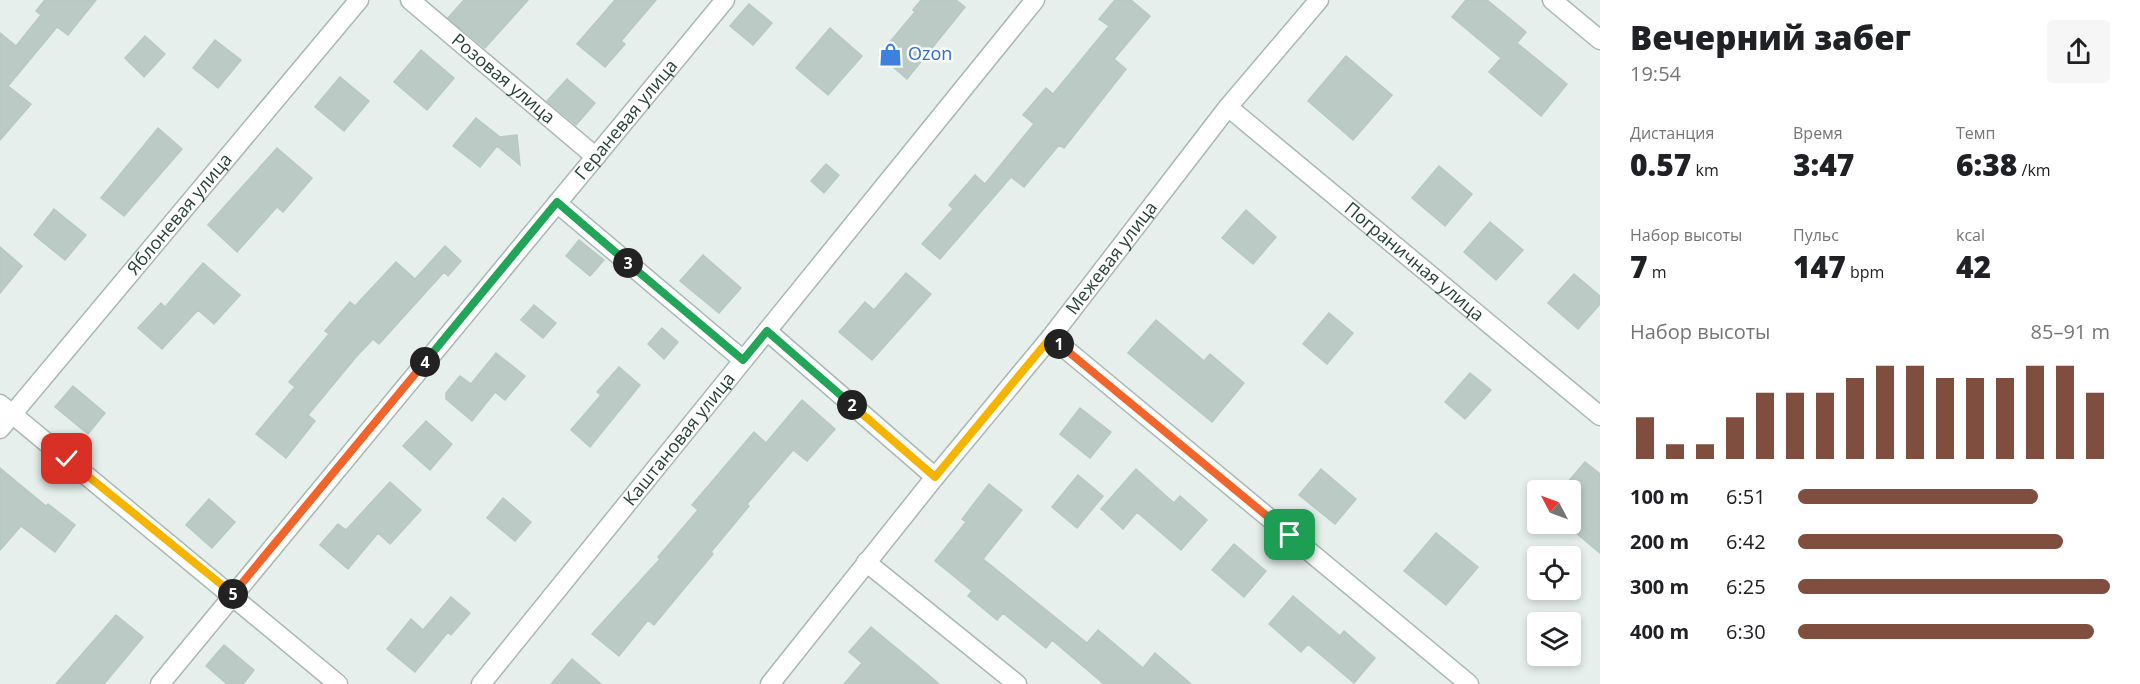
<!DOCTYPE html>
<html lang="ru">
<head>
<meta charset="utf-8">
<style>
  :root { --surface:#fff; --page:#f6f6f6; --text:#202124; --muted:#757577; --accent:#7f4e3f }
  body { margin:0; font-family:"Open Sans",sans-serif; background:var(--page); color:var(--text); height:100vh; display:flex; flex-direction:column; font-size:22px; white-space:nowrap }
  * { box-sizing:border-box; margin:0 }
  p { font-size:20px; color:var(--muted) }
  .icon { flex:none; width:33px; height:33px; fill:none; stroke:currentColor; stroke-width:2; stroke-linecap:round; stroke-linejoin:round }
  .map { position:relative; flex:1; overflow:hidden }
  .drawer { display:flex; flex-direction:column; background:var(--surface); width:540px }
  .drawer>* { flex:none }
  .needle { width:39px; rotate:311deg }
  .controls { position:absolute; left:1527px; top:480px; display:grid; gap:12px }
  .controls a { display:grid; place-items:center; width:54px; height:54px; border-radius:6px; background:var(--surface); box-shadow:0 3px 9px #0003; font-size:30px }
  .pin { position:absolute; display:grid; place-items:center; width:51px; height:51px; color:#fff; margin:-26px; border-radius:12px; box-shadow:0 3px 9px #0006 }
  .km { position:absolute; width:30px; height:30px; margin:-15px; border-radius:50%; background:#222; color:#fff; font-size:16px; line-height:30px; text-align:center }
  .round { display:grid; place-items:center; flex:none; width:63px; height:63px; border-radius:6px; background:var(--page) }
  .overview { display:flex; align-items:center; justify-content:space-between; height:102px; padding:0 30px }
  h1 { font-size:33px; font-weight:800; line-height:45px }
  .figures { display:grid; grid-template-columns:repeat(3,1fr); gap:9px; height:102px; padding:6px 30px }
  .figures div { display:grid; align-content:center }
  .figures b { font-size:30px; font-weight:800 }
  .figures small { font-size:16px; font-weight:400 }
  .figures p { font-size:16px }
  .chart { height:168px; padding:12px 30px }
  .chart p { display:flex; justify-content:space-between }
  .chart svg { width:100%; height:108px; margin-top:6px; stroke:var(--accent); stroke-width:6 }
  ul { padding:0 30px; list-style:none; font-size:20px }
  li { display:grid; grid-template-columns:96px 72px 1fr; align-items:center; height:45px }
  li i { height:15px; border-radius:8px; background:var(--accent) }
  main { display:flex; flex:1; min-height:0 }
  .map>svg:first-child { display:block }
</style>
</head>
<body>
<main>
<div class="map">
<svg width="1600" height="684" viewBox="0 0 1600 684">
  <rect width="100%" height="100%" fill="#e6efeb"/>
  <path fill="#bbcac4" stroke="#b8c9c2" stroke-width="1.5" d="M 45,0 L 96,0 L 68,35 L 57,27 L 8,86 L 31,104 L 0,140 L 0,33 L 16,46 L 41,15 L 36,11 Z
    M 464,0 L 528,0 L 485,48 L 448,18 Z
    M 615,0 L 656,0 L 621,41 L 625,44 L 605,67 L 577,44 Z
    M 921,0 L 956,0 L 965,7 L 907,79 L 879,55 L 915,12 L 913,10 Z
    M 1115,0 L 1131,0 L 1150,16 L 1114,59 L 1126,69 L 1064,148 L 1059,145 L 1024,187 L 1011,177 L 940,259 L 922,244 L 953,209 L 949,205 L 975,175 L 985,184 L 1034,124 L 1023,115 L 1046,88 L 1053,94 L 1109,26 L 1099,19 Z
    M 1466,0 L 1487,0 L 1526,32 L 1517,43 L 1567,84 L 1541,116 L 1489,72 L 1501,58 L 1452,17 Z
    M 749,4 L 772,23 L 753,45 L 730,26 Z
    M 830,28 L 862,56 L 828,95 L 796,68 Z
    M 145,36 L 165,54 L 144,77 L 125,58 Z
    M 215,40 L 241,60 L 218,88 L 193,68 Z
    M 421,50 L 454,78 L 427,110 L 394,82 Z
    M 1346,56 L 1392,95 L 1353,140 L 1308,101 Z
    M 340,77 L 369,101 L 344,131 L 315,107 Z
    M 567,79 L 595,103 L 576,125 L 547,101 Z
    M 476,118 L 500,137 L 517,135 L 520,165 L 497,146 L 480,167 L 453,146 Z
    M 158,128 L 182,149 L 124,216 L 101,198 Z
    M 277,148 L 312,178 L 283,212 L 277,207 L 237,252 L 208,225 Z
    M 826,164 L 839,175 L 824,193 L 811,181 Z
    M 1439,166 L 1472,194 L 1445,226 L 1412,198 Z
    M 54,209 L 86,235 L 65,260 L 34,235 Z
    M 1246,210 L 1276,237 L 1253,264 L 1222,238 Z
    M 1490,222 L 1523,250 L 1496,280 L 1464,252 Z
    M 579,240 L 604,260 L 590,276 L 566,256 Z
    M 445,246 L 461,261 L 448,276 L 444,272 L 379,344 L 373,339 L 356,357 L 308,415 L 315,421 L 286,458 L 256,434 L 295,387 L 289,382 L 329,334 L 325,331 L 350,302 L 355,306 L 396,262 L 415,279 Z
    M 0,247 L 22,266 L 0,293 Z
    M 703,255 L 741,288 L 719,313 L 680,281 Z
    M 203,263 L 240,295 L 214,324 L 198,310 L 162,349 L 138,328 L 161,303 L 165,307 Z
    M 906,273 L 931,294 L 872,360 L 839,332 L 865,302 L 874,310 Z
    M 1574,274 L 1600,296 L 1600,304 L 1578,329 L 1548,303 Z
    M 534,305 L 556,323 L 543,338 L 521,320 Z
    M 1329,313 L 1353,333 L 1327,364 L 1303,344 Z
    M 1156,320 L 1204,361 L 1210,354 L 1244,383 L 1212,422 L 1128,353 Z
    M 662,328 L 678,342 L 664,359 L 648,344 Z
    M 496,353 L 525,376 L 505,400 L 495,392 L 472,421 L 446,399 L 446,393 L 460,376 L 471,384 Z
    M 619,367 L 640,385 L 590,447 L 571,430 L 601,395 L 597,392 Z
    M 1470,373 L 1491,390 L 1465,419 L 1445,402 Z
    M 73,386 L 105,413 L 88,434 L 55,407 Z
    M 802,400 L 835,429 L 807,461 L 793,450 L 747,504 L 749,506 L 711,552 L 713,554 L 677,597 L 654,625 L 648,620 L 619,656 L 592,634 L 660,559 L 658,557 L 698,510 L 692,505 L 754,432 L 766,443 Z
    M 1080,408 L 1111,432 L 1090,458 L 1060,434 Z
    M 426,421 L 452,444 L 430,470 L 403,446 Z
    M 1585,462 L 1600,474 L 1600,553 L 1570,528 L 1570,490 L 1561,490 Z
    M 0,468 L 46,506 L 48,504 L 75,525 L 55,552 L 21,526 L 0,550 Z
    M 1136,469 L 1174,503 L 1180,496 L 1207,520 L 1181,550 L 1137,512 L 1123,529 L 1101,509 Z
    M 1321,469 L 1356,499 L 1335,524 L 1299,495 Z
    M 1078,475 L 1103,496 L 1077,528 L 1052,507 Z
    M 390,482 L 421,510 L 390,544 L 378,533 L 348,569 L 320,545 L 338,524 L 346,530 Z
    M 989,484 L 1022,510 L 983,559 L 1087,643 L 1098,630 L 1143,668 L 1155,653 L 1191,684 L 1104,684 L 1052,640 L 1046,648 L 1003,613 L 997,620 L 968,596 L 972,591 L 935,561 L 966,522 L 962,519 Z
    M 503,498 L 531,522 L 515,541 L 487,518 Z
    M 209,499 L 235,522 L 212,548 L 186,525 Z
    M 1436,533 L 1478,567 L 1446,605 L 1404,571 Z
    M 1234,544 L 1266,571 L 1244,597 L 1212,570 Z
    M 1293,596 L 1340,636 L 1344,631 L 1375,658 L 1354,683 L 1308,644 L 1301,652 L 1269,624 Z
    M 451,597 L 470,613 L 451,635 L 448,632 L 415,672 L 387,649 L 411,619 L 423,630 Z
    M 116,615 L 143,637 L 104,684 L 56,684 Z
    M 871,627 L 923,670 L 939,684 L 844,684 L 862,663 L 849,652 Z
    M 224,645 L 254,670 L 243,684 L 227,684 L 206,666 Z
    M 572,659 L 601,684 L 551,684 Z"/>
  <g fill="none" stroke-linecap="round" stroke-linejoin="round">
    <defs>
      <g id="minor">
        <path id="s1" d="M 410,0 L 596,157"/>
        <path d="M 1552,0 L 1600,40"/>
        <path id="s2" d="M 1228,107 L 1600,416"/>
        <path d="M 557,203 L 743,360"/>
        <path d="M 767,331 L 935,477"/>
        <path d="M 1051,337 L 1469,684"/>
        <path d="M 0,404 L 338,684"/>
        <path id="s3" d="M 0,429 L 359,0"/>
        <path d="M 866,562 L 1017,684"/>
        <path id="s4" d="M 160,684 L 725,0"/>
        <path id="s5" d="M 481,684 L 1035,0"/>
        <path id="s6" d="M 770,684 L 935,477 L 1051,337 L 1228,107 L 1319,0"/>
      </g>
    </defs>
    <use href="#minor" stroke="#a8b8b2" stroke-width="21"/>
    <use href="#minor" stroke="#fff" stroke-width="18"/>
  </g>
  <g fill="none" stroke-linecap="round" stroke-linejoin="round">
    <defs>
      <path id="split-1" d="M 1059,344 L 1290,535"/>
      <path id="split-2" d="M 852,405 L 935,477 L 1051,337 L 1059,344"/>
      <path id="split-3" d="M 628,263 L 743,360 L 767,331 L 852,405"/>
      <path id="split-4" d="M 425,362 L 557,202 L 628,263"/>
      <path id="split-5" d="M 233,594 L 425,362"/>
      <path id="split-6" d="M 67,459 L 233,594"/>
    </defs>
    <use href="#split-1" stroke="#fff" stroke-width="12"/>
    <use href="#split-2" stroke="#fff" stroke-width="12"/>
    <use href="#split-3" stroke="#fff" stroke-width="12"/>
    <use href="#split-4" stroke="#fff" stroke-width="12"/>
    <use href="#split-5" stroke="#fff" stroke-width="12"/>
    <use href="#split-6" stroke="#fff" stroke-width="12"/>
    <use href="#split-1" stroke="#f0652b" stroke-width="8"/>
    <use href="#split-2" stroke="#f5b400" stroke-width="8"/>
    <use href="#split-3" stroke="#22a559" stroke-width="8"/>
    <use href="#split-4" stroke="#22a559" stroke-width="8"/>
    <use href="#split-5" stroke="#f0652b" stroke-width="8"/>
    <use href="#split-6" stroke="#f5b400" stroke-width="8"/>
  </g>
  <defs>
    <symbol id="shop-bare" viewBox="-9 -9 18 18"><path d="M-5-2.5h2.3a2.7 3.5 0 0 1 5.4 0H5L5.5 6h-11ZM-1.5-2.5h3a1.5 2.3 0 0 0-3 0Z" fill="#3f7fe0" stroke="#f7fbf9" stroke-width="2.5" paint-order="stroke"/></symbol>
  </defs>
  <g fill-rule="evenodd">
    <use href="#shop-bare" x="874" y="38" width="33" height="33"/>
  </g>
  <g text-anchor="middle" stroke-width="5" stroke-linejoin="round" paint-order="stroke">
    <g font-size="18" fill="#366cbe" stroke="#f7fbf9" text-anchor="start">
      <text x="908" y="60">Ozon</text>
    </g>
    <g font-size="18" fill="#24423a" stroke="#f7fbf9">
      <text dy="6" stroke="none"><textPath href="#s1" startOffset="122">Розовая улица</textPath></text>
      <text dy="6" stroke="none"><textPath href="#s4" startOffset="732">Гераневая улица</textPath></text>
      <text dy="6" stroke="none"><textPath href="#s3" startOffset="280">Яблоневая улица</textPath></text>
      <text dy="6" stroke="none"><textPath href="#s6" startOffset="546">Межевая улица</textPath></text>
      <text dy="6" stroke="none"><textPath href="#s2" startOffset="242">Пограничная улица</textPath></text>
      <text dy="6" stroke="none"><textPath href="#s5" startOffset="315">Каштановая улица</textPath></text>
    </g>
  </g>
</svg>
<div class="controls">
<a><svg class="needle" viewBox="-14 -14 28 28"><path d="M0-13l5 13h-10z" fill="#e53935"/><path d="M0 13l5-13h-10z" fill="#757577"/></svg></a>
<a><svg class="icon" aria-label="locate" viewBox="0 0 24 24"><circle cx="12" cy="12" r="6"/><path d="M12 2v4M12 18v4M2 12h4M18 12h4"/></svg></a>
<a><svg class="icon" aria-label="layers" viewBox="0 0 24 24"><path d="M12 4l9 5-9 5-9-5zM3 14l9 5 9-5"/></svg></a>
</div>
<div class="pin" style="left:1290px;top:535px;background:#1e9e55"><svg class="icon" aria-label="arrive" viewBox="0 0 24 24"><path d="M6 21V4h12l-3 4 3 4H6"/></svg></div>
<div class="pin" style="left:67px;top:459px;background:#d93025"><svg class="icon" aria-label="check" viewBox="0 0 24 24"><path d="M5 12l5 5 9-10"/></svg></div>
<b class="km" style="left:1059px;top:344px">1</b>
<b class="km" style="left:852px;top:405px">2</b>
<b class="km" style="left:628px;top:263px">3</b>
<b class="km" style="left:425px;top:362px">4</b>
<b class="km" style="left:233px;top:594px">5</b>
</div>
<section class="drawer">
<div class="overview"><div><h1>Вечерний забег</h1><p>19:54</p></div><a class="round"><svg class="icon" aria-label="share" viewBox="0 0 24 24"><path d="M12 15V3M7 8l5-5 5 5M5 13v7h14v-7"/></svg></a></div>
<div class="figures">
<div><p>Дистанция</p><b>0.57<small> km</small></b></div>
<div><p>Время</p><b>3:47</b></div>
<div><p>Темп</p><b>6:38<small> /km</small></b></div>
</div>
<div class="figures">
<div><p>Набор высоты</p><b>7<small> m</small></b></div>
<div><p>Пульс</p><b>147<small> bpm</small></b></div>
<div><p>kcal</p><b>42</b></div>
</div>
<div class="chart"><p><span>Набор высоты</span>85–91 m</p>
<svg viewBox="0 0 160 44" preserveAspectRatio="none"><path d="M5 44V27M15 44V38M25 44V38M35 44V27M45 44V17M55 44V17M65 44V17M75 44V11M85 44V6M95 44V6M105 44V11M115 44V11M125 44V11M135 44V6M145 44V6M155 44V17"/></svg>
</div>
<ul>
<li><b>100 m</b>6:51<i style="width:77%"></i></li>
<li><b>200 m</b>6:42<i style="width:85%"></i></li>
<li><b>300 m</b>6:25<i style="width:100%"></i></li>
<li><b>400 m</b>6:30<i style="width:95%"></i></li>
</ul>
</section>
</main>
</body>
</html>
